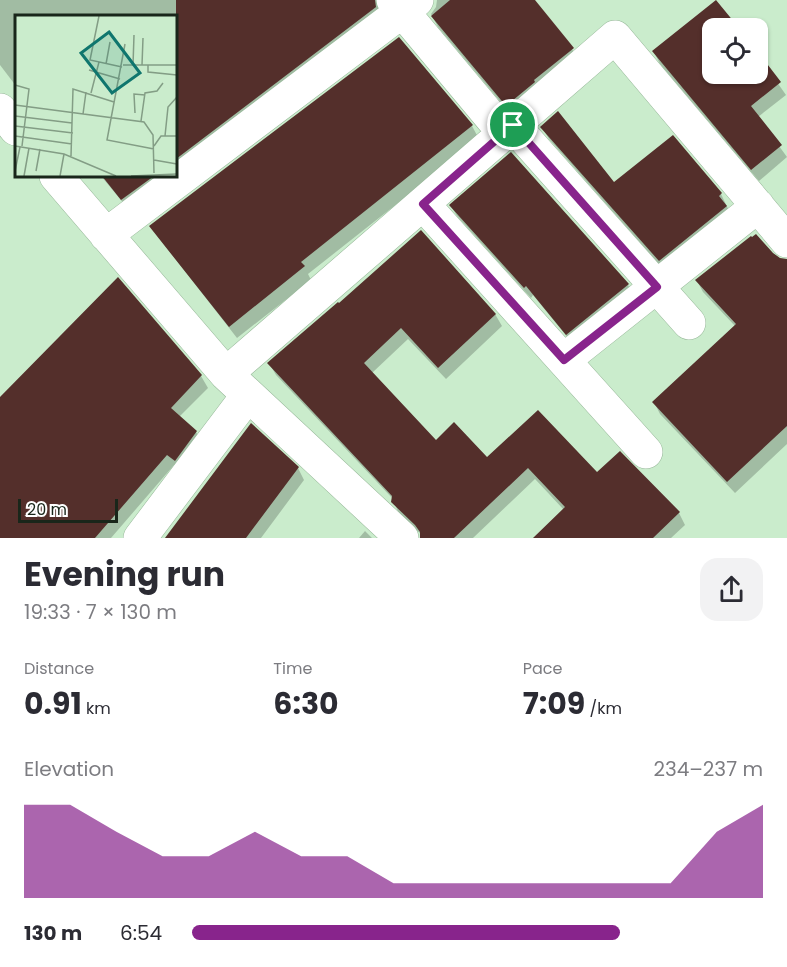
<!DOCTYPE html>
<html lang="en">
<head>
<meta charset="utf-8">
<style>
  :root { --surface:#fff; --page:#f2f2f3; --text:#2b2b33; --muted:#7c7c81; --accent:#88248c }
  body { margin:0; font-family:Poppins,sans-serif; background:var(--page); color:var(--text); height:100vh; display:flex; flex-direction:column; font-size:22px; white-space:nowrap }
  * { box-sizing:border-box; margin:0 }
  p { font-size:20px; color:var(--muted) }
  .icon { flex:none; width:33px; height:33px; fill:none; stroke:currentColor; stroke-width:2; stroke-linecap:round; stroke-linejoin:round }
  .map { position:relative; height:538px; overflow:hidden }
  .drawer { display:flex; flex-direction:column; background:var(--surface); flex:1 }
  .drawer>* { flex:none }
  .fabs { position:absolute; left:702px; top:18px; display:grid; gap:12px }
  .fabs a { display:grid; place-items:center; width:66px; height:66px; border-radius:12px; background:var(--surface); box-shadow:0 2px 4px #0004; font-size:30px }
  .scale { position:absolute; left:18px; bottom:15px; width:100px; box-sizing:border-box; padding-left:6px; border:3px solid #19261a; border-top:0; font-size:16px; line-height:21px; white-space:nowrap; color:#19261a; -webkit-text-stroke:4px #fff; paint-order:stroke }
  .pin { position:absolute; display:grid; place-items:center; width:51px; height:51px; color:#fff; margin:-26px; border:3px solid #fff; border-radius:50%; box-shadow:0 2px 6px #0007 }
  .round { display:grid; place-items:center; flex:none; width:63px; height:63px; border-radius:18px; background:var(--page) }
  .head { display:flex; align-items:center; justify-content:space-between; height:102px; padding:0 24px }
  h1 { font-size:33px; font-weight:700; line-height:45px }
  .figures { display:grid; grid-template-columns:repeat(3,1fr); gap:9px; height:102px; padding:6px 24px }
  .figures div { display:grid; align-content:center }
  .figures b { font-size:30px; font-weight:700 }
  .figures small { font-size:16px; font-weight:400 }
  .figures p { font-size:16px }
  .chart { height:168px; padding:12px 24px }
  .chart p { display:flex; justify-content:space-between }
  .chart svg { width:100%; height:108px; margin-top:6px; fill:var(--accent); opacity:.7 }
  ul { padding:0 24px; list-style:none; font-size:20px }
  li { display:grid; grid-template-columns:96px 72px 1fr; align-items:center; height:45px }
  li i { height:15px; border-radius:8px; background:var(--accent) }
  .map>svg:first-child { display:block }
</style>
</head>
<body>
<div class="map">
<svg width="787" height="538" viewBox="0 0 787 538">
  <rect width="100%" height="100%" fill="#caeccc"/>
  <path fill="#0003" d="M 0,0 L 386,0 L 382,6 L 382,20 L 130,211 L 101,176 L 176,176 L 176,16 L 16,16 L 16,86 L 0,65 Z
    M 437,0 L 533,0 L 572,49 L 579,61 L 514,118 L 438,27 L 431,14 L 436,7 Z
    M 716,2 L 737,28 L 712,28 L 712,74 L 758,74 L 758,55 L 786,95 L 758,117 L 787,157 L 759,181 L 660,64 L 654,52 Z
    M 399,39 L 472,126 L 479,139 L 308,274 L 311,280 L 237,338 L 159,238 L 151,226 Z
    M 542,127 L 614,184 L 721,194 L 733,219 L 666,272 L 549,139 Z
    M 511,154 L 628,285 L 634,296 L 573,344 L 533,295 L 531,298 L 457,216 L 451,206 Z
    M 780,260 L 787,261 L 787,444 L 735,493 L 660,414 L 654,402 L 735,326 L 703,292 L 697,281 Z
    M 338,304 L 495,314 L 502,326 L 446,379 L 408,339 L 372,373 L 436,442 L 487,459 L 597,474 L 679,513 L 685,525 L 671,538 L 535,538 L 564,510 L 535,479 L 473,538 L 422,538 L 422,535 L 399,514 L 393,499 L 276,375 L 269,363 Z
    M 201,376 L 208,388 L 179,417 L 196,432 L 203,444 L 182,471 L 174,465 L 111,538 L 0,538 L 0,400 Z
    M 298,468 L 304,480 L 261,538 L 167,538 Z
    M 365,531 L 372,538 L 359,538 Z"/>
  <path fill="#542f2b" d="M 176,0 L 375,0 L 376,7 L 176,159 Z
    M 450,0 L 535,0 L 574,48 L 534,80 L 535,82 L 506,106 L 431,16 Z
    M 716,0 L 739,28 L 712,28 L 712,74 L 758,74 L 758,52 L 781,82 L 751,106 L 782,145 L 751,170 L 652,51 Z
    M 399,37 L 473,125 L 301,262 L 305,266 L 229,327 L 149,226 Z
    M 558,111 L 614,182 L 673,135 L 722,193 L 719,196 L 727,206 L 659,261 L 540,127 Z
    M 511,152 L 629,284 L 566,335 L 526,286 L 524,288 L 449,205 Z
    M 102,176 L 154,176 L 121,200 Z
    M 421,230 L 496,314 L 438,368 L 401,328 L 364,363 L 436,440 L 454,422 L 487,457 L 538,410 L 597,472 L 620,451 L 680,512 L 653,538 L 533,538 L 565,507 L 528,468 L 454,538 L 420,538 L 420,532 L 415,525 L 391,502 L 392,496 L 267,363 L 338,302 L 339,303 Z
    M 756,234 L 773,253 L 780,258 L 787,259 L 787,426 L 727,482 L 652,402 L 736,324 L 695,280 L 751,236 L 752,237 Z
    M 118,277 L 202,375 L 171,408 L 197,431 L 175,461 L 167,455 L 95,538 L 0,538 L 0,397 Z
    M 251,423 L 299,467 L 246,538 L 165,538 Z"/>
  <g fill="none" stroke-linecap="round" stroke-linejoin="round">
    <defs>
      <path id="street" d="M 393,0 L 504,133
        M 0,110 L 16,129
        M 513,125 L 689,323
        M 56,176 L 226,374 L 402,538
        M 423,204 L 646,452
        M 106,235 L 417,0
        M 564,360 L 758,206
        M 226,374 L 615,37 L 787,241
        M 140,538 L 248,395"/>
    </defs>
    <use href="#street" stroke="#96b798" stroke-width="34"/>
    <use href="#street" stroke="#fff" stroke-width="33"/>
  </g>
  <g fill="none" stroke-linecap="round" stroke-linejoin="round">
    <defs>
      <path id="route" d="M 513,125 L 657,287 L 564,360 L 423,204 Z"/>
    </defs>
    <use href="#route" stroke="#fff" stroke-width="12"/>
    <use href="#route" stroke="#88248c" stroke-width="8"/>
  </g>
  <g transform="translate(15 15)">
    <rect width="162" height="162" fill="#caeccc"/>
    <path fill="none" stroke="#839d85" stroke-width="1.5" d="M 84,1 L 75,45 L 107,52M 110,29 L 92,125 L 139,134M 91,49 L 95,27M 108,50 L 162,50M 118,50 L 119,20M 127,50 L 128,23M 133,50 L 133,57 L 162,60M 74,55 L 105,64M 0,70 L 14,74 L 7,131M 76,78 L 84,47M 0,90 L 129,107 L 138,120 L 139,158M 120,98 L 119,79 L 130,80M 68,99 L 71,77M 0,101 L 57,108M 126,106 L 130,78 L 142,76 L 148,68M 0,111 L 58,118M 0,121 L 57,129M 150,121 L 153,92 L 162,82M 0,131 L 49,139 L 101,161M 139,131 L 146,121 L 162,121M 56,141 L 58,74 L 99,87M 139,145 L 162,149M 0,156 L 5,132M 21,156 L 25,134M 9,161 L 14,133M 45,161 L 49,139M 116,161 L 162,159"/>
    <path fill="#0f766e" fill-opacity="0.15" stroke="#0f766e" stroke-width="3" d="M 94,17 L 125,58 L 97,78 L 66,38 Z"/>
    <rect width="162" height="162" fill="none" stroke="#19261a" stroke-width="3"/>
  </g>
</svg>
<div class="fabs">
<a><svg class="icon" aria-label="locate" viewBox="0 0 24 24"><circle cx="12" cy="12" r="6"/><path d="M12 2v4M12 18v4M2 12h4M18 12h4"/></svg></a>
</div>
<div class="scale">20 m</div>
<div class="pin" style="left:513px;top:125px;background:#1e9e55"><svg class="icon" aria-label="arrive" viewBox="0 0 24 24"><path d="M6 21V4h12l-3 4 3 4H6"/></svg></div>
</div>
<section class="drawer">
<div class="head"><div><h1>Evening run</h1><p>19:33 · 7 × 130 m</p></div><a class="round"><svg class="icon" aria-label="share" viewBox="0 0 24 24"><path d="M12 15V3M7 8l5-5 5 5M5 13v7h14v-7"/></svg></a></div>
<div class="figures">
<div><p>Distance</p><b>0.91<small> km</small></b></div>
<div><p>Time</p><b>6:30</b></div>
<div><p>Pace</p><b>7:09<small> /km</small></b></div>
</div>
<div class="chart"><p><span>Elevation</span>234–237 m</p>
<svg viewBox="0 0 160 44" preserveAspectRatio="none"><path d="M0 44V6L10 6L20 17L30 27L40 27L50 17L60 27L70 27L80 38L90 38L100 38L110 38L120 38L130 38L140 38L150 17L160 6V44z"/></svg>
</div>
<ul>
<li><b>130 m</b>6:54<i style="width:75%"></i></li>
</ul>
</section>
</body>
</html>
